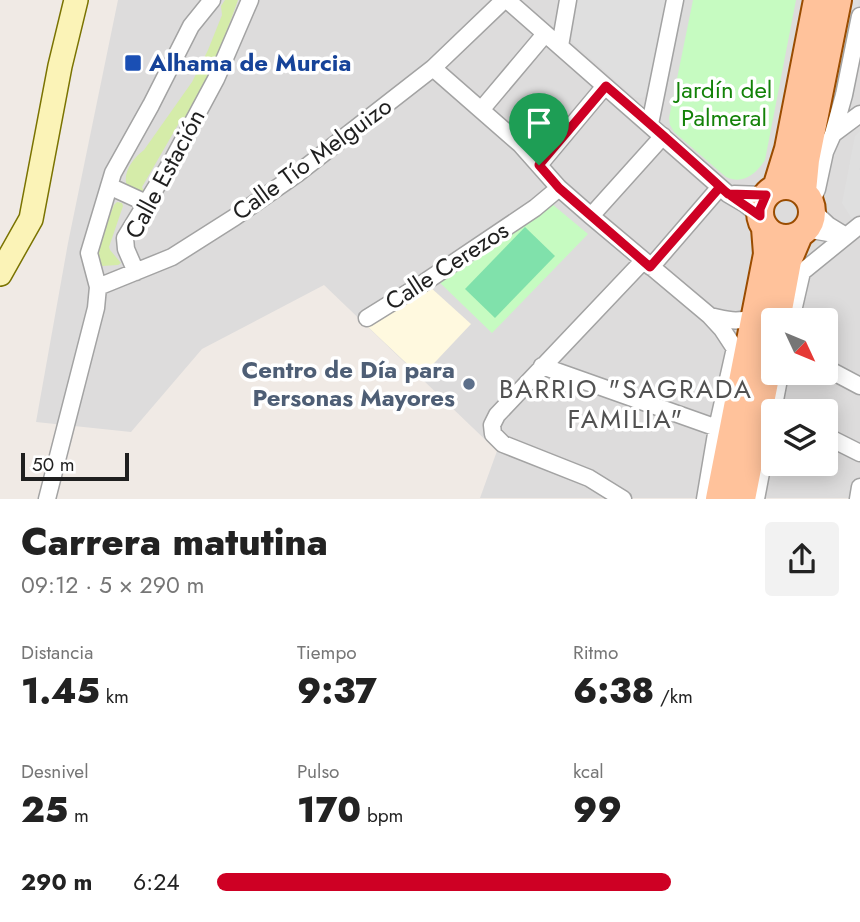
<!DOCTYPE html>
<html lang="es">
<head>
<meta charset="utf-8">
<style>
  :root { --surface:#fff; --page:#f2f2f2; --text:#222; --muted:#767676; --accent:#ce0024 }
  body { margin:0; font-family:Jost,sans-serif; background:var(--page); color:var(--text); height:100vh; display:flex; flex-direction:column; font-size:26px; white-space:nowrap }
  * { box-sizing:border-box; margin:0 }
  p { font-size:23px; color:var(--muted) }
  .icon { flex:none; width:38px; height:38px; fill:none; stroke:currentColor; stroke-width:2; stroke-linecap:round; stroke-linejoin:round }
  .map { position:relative; height:499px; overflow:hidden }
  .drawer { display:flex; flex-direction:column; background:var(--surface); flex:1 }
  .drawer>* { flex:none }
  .needle { width:46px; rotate:134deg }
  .tools { position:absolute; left:761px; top:308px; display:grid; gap:14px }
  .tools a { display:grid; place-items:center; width:77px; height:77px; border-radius:7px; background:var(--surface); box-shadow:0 4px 18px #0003; font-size:35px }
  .scale { position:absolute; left:21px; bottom:18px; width:108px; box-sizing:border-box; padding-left:7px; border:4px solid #1f1f1f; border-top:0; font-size:19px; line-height:24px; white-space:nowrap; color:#1f1f1f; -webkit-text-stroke:5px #fff; paint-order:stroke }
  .pin { position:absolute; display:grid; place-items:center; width:60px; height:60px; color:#fff; margin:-72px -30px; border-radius:50% 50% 50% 0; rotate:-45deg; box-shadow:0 0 7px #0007 }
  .pin .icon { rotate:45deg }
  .round { display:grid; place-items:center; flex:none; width:74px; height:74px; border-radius:7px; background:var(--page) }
  .summary { display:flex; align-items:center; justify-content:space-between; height:119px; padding:0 21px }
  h1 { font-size:38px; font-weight:800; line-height:52px }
  .stats { display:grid; grid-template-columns:repeat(3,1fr); gap:10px; height:119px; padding:7px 21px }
  .stats div { display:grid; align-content:center }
  .stats b { font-size:35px; font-weight:800 }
  .stats small { font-size:19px; font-weight:400 }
  .stats p { font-size:19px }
  ul { padding:0 21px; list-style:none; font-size:23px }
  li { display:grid; grid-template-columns:112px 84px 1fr; align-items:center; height:52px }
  li i { height:18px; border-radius:9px; background:var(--accent) }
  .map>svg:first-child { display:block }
</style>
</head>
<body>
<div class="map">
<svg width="860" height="499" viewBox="0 0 860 499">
  <rect width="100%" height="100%" fill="#f0eae5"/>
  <path fill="#dddcdc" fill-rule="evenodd" d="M 118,0 L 860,0 L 860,498 L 480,498 L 497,451 L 324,285 L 202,349 L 131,432 L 36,422 L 68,243 ZM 774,320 L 826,320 L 826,373 L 774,373 ZM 774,411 L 826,411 L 826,464 L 774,464 Z"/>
  <path fill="#fff9df" d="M 429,286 L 471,324 L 421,377 L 367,326 Z"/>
  <path fill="#d5eca9" d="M 225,0 L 238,0 C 223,42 208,83 187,122 L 179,123 L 142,187 L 144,192 L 141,194 L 127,186 C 122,173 133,158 144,150 L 192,82 L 208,50 L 222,15 L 221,6 Z
    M 117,202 L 122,203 L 123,206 L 109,247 L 110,250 L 121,263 L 118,265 L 102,266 C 92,252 108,221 114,205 Z"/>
  <path fill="#c6fbc1" d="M 693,0 L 796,0 L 765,160 C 756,174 743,185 726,177 L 674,132 L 670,125 L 669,118 Z
    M 552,204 L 588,234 L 492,333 L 436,279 Z"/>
  <path fill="#80e1ab" d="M 525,227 L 555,256 L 495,318 L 465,289 Z"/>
  <path fill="#dfdfdf" d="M 578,0 L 666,0 L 648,92 L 644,97 L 641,98 L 634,97 L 573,43 L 571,36 Z
    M 851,0 L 859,0 L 843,84 L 836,77 Z
    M 860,131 L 860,167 L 859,169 L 860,171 L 860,214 L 852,219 L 842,203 L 855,136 Z"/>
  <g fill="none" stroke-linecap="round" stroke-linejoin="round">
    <defs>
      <path id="minor" d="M 507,0 L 728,194 L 745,204 L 760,216
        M 560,46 L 568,0
        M 433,68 L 520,144 L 559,188 L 591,216 L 710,316 L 722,329 L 745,364
        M 481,110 L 545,34
        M 650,124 L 675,0
        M 833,134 L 860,114
        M 539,165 L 605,86
        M 109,186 L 146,203
        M 734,194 L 766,195
        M 811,203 L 817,189 L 825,152 L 833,134 L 844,95 L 860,16
        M 812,210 L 828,225 L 846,236
        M 591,216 L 663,136
        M 806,229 L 840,235
        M 651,267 L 720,187
        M 136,272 L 126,249 L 125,238 L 172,161 L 216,79 L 250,0
        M 98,287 L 172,257 L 235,217 L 297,174 L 433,68 L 504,0
        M 710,316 C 726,320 738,323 755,317
        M 367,318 L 425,282 L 535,208 L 559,188
        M 791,320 L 802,272 L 860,225
        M 542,366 L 717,428
        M 826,368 L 860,386
        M 826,436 L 860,453
        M 47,499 L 96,308 L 98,287 L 89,253 L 113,173 L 151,105 L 191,26 L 212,0
        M 623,499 L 589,478 L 503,444 L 493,434 L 492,425 L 497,415 L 643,261
        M 705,499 L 717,428 L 735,348
        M 756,499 L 780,374
        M 858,499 L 860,487"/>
      <path id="secondary" d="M 0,274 L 31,219 L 60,66 L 76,0"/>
      <path id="primary" d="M760 212a26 26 0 1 1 52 0a26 26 0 1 1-52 0Z
        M 776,188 L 788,149 L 817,0
        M 803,191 L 806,160 L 838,0
        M 777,320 L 788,261 L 799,235
        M 719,499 L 767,254 L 765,228
        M 742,499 L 774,336"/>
    </defs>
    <use href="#minor" stroke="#a3a3a3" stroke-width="19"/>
    <use href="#secondary" stroke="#7a7301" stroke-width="26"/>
    <use href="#primary" stroke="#9a4c00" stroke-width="30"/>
    <use href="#minor" stroke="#fff" stroke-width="16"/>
    <use href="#secondary" stroke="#fbf3b7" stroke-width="23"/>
    <use href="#primary" stroke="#ffc29b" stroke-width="26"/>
  </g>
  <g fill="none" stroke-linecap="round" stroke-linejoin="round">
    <defs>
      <path id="route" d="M 539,165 L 559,188 L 650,267 L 720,187 C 732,198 747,206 760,216 L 760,209 L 766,195 L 728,194 C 688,157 647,121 606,86 L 539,165"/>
    </defs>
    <use href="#route" stroke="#fff" stroke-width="14"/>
    <use href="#route" stroke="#ce0024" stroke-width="9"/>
  </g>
  <rect fill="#1a4fb4" stroke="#fff" stroke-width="2.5" x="124" y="54" width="18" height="18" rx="3.5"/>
  <circle fill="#5c6f8a" stroke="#fff" stroke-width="2.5" cx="469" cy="384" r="7"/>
  <g text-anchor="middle" stroke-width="7" stroke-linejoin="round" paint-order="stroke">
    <g font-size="24" font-weight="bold" fill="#164399" stroke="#fff" text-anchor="start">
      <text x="149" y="71">Alhama de Murcia</text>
    </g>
    <g font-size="24" fill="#138208" stroke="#fff">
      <text x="724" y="98">Jardín del<tspan x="724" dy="28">Palmeral</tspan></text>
    </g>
    <g font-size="24" fill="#1f1f1f" stroke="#fff">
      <text transform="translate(312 159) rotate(-36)" y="8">Calle Tío Melguizo</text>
      <text transform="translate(165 174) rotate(-62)" y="8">Calle Estación</text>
      <text transform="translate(447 266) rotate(-33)" y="8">Calle Cerezos</text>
    </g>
    <g font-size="24" font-weight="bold" fill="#4e5e75" stroke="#fff" text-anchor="end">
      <text x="455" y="378">Centro de Día para<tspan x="455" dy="28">Personas Mayores</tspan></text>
    </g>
    <g font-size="26" letter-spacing="2" fill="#525252" stroke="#fff">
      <text x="626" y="398">BARRIO "SAGRADA<tspan x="626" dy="30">FAMILIA"</tspan></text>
    </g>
  </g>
</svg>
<div class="tools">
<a><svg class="needle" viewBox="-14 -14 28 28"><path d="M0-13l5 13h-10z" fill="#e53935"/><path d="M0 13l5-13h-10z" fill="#767676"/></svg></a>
<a><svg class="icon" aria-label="layers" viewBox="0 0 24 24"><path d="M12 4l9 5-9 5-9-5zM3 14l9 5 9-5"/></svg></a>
</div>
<div class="scale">50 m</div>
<div class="pin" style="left:539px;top:165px;background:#1e9e55"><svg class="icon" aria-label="arrive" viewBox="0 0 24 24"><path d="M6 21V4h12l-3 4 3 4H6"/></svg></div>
</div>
<section class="drawer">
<div class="summary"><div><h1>Carrera matutina</h1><p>09:12 · 5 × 290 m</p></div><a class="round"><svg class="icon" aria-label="share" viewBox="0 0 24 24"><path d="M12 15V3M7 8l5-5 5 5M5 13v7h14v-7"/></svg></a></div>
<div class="stats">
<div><p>Distancia</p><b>1.45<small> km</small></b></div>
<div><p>Tiempo</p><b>9:37</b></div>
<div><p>Ritmo</p><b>6:38<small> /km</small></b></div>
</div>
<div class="stats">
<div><p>Desnivel</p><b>25<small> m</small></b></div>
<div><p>Pulso</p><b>170<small> bpm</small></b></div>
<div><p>kcal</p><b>99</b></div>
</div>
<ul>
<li><b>290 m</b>6:24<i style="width:73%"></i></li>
</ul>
</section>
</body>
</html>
